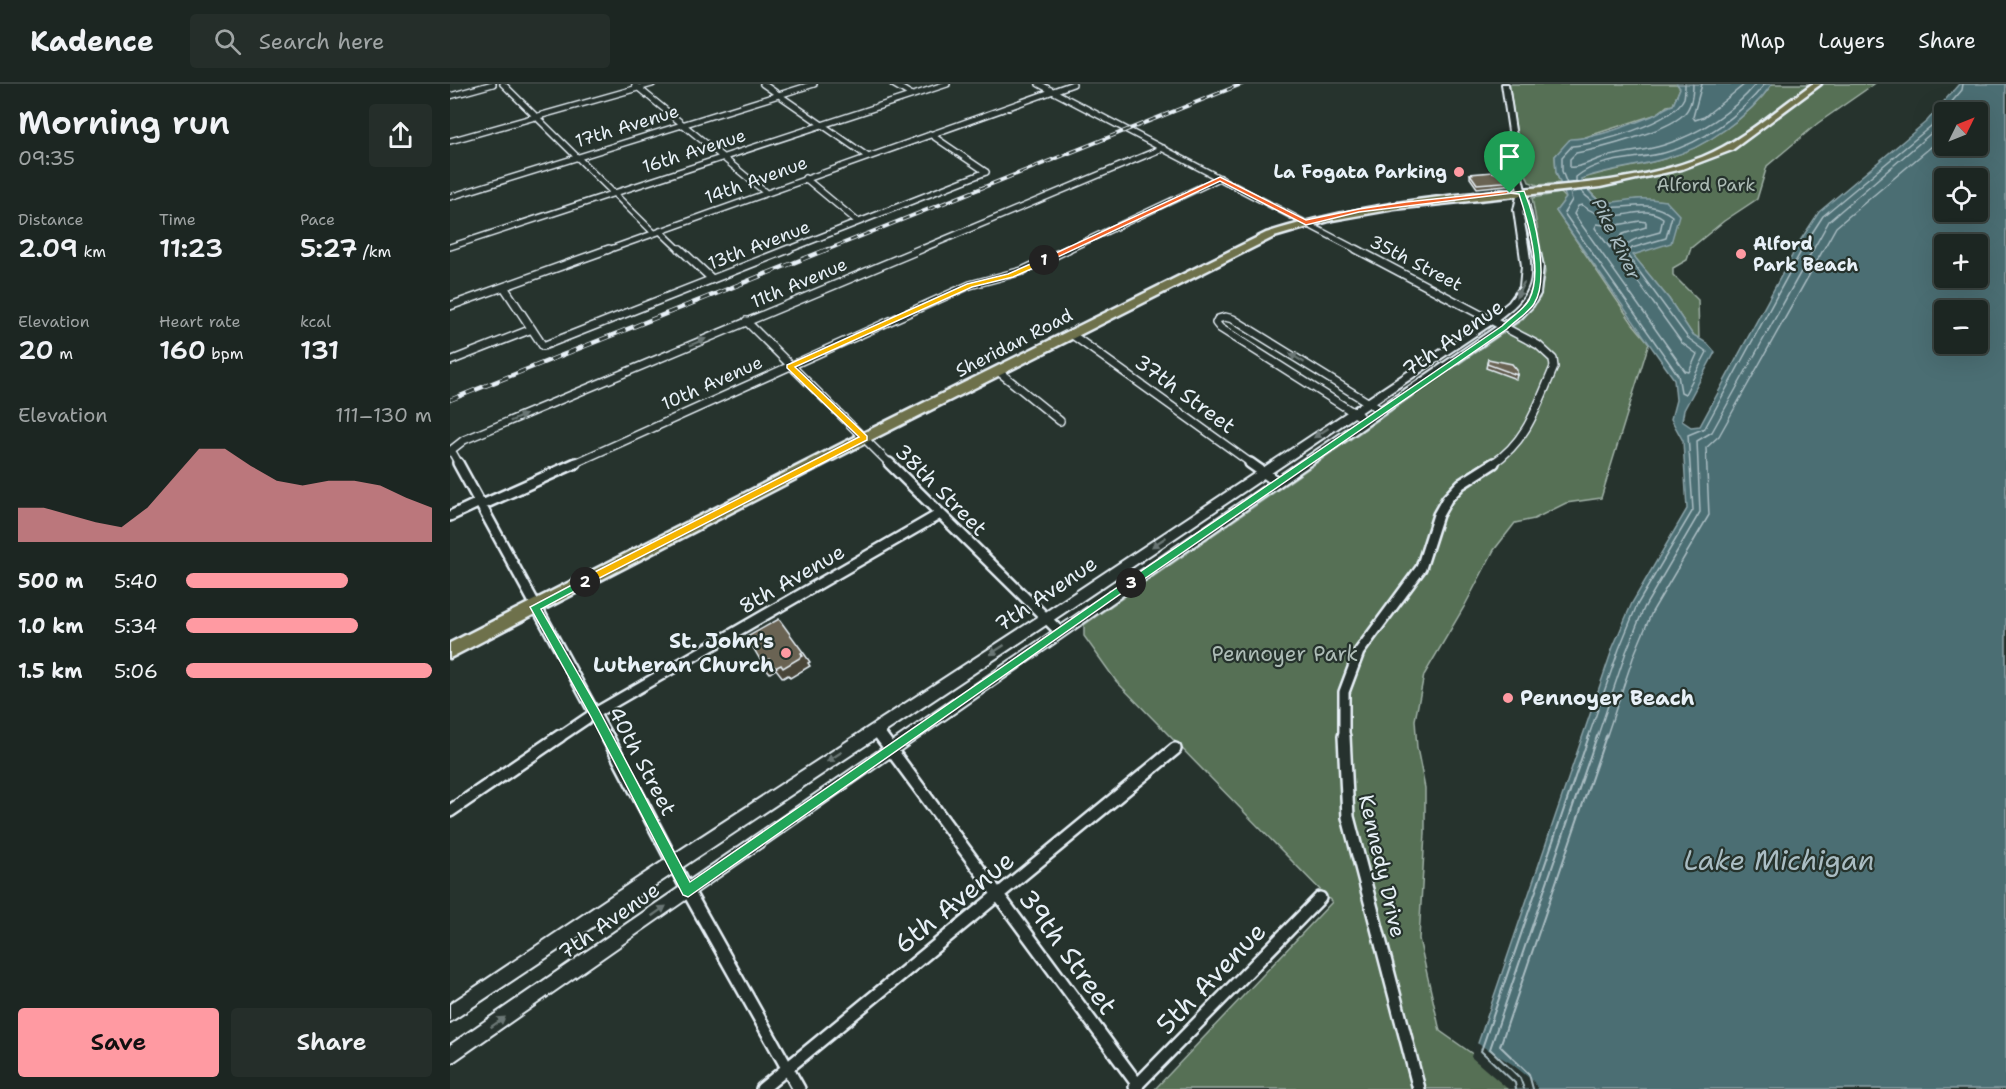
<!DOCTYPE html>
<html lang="en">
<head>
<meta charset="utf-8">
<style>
  :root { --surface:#1c2622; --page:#252e2a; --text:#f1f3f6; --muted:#a0a5a5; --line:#3a4340; --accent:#ff9aa2 }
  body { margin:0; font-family:"Shantell Sans",sans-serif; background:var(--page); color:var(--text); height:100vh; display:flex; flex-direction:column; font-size:22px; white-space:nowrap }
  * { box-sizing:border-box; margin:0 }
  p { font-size:20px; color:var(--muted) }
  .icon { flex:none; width:33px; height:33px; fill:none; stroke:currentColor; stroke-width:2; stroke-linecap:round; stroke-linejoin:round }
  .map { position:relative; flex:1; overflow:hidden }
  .panel { display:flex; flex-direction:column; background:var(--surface); width:450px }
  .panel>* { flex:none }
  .needle { width:39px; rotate:47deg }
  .controls { position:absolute; left:1484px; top:18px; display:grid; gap:12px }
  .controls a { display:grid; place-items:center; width:54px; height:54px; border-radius:6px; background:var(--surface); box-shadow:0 6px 24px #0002,0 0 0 2px var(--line); font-size:30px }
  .pin { position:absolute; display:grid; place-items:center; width:51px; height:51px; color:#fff; margin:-62px -26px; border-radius:50% 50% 50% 0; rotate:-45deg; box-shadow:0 0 6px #0007 }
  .pin .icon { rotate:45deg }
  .km { position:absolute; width:30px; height:30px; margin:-15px; border-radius:50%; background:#222; color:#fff; font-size:16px; line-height:30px; text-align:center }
  .round { display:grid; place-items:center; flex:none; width:63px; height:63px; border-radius:6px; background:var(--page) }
  .head { display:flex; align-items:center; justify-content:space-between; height:102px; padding:0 18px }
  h1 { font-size:33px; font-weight:600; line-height:45px }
  .figures { display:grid; grid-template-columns:repeat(3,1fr); gap:9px; height:102px; padding:6px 18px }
  .figures div { display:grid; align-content:center }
  .figures b { font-size:26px; font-weight:600 }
  .figures small { font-size:16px; font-weight:400 }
  .figures p { font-size:16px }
  .chart { height:168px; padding:12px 18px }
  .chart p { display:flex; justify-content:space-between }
  .chart svg { width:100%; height:108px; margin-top:6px; fill:var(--accent); opacity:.7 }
  .action { display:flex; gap:12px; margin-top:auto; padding:12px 18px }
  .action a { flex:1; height:69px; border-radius:6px; background:var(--accent); color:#111; font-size:24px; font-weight:600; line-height:69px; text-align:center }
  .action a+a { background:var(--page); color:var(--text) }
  ul { padding:0 18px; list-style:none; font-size:20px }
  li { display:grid; grid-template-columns:96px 72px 1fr; align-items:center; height:45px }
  li i { height:15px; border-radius:8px; background:var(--accent) }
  header { display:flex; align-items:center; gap:36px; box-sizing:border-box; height:84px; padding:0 30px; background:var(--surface); border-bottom:2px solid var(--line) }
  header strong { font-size:28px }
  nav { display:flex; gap:33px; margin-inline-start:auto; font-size:21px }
  .search { width:420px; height:54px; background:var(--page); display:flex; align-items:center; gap:15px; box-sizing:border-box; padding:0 21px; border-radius:6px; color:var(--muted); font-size:22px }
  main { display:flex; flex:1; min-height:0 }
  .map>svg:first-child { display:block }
</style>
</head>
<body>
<header>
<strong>Kadence</strong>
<div class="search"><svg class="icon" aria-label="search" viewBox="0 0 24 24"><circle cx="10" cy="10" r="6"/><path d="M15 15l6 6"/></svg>Search here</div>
<nav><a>Map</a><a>Layers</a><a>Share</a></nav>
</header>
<main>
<section class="panel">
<div class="head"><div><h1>Morning run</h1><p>09:35</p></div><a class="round"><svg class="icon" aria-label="share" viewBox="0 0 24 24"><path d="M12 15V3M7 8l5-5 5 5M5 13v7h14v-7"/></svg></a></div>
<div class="figures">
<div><p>Distance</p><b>2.09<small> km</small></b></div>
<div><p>Time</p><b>11:23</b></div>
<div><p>Pace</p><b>5:27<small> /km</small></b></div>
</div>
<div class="figures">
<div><p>Elevation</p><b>20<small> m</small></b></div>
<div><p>Heart rate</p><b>160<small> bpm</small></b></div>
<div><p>kcal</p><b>131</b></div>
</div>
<div class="chart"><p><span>Elevation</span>111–130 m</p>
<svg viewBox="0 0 160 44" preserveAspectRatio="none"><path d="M0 44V30L10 30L20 33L30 36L40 38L50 30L60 18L70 6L80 6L90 13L100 19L110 21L120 19L130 19L140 21L150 26L160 30V44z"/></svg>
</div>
<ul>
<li><b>500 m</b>5:40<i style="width:66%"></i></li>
<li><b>1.0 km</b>5:34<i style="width:70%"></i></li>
<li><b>1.5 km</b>5:06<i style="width:100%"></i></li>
</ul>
<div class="action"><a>Save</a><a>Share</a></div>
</section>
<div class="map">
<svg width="1556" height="1005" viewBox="0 0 1556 1005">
  <rect width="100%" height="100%" fill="#26332d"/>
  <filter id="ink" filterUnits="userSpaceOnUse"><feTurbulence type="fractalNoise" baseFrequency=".0167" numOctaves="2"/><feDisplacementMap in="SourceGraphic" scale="12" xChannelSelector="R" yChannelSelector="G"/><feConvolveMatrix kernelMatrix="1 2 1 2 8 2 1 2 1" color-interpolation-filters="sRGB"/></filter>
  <g filter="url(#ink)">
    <path fill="#566f55" stroke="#9fb0a6" stroke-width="1.5" d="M 1059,0 L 1227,0 L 1230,4 L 1223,21 L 1217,22 L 1207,30 L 1117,59 L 1105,72 L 1106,88 L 1110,99 L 1088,101 L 1079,98 L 1071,77 Z
      M 1322,0 L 1424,0 L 1368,39 L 1317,82 L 1307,115 L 1274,137 L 1241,164 L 1237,176 L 1223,184 L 1223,191 L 1248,216 L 1249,255 L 1242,250 L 1219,215 L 1182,170 L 1189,115 C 1157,120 1149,125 1131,95 C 1159,85 1188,83 1217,74 C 1255,64 1300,32 1322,0 Z
      M 1111,109 L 1116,114 L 1106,127 L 1183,240 L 1199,259 L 1151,414 L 1116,419 L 1084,435 L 1065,439 L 1044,466 L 1014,523 L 974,591 L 965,636 L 967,664 L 975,704 L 975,749 L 969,855 L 990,947 L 1024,971 L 1063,1005 L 705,1005 L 882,818 L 666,597 L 634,552 L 634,541 L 1072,236 L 1090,214 L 1095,188 L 1082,114 Z"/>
    <path fill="#4c6e73" stroke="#8aa2a8" stroke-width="1.5" fill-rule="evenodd" d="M 1227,0 L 1322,0 C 1300,32 1255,64 1217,74 C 1189,83 1159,84 1131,95 C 1150,127 1155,118 1187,115 C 1196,114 1207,116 1216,117 L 1229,131 L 1221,159 L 1183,171 L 1219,215 L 1242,250 L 1258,260 L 1265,268 L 1234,326 L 1232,337 L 1241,343 L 1250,342 L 1350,157 L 1369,128 L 1477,37 L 1509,0 L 1556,0 L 1556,1005 L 1063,1005 L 1024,971 L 1163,563 L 1182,519 L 1237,425 L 1233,357 L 1221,335 L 1226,316 L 1224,295 L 1106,127 L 1116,114 L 1106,88 L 1105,72 L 1120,55 C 1143,55 1180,41 1202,32 C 1210,29 1215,23 1223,21 L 1230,4 ZM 1494,28 L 1527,28 L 1527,62 L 1494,62 ZM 1494,94 L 1527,94 L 1527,128 L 1494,128 ZM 1494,160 L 1527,160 L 1527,194 L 1494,194 ZM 1494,226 L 1527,226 L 1527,260 L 1494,260 Z"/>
    <path fill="#26332d" d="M 1025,958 L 1062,980 L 1083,997 L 1088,1005 L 1058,1005 L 1021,973 Z"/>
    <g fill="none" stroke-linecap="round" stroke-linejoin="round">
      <path stroke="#aabdc3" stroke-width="1.5" d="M 1243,0 C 1243,10 1241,24 1233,31 C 1216,47 1150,65 1126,69 L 1120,75 L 1120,83 C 1130,85 1145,75 1155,73 C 1175,68 1195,67 1214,61 C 1249,50 1283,28 1306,0
        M 1252,0 L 1243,33 L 1245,36 L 1254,33 L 1295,0
        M 1126,99 L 1126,93 C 1150,73 1185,76 1214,69 C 1253,59 1290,31 1315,0
        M 1117,100 L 1112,87 L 1112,73 L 1122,62 C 1147,60 1223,39 1234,14 C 1235,10 1235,4 1235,0
        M 1120,108 L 1122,116 L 1114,129 L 1228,291 L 1231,308 L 1235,310 L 1257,268 L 1238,254 L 1177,171 L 1182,164 L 1216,154 L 1222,132 C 1188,106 1162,142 1131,107
        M 1132,121 C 1166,147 1188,116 1213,134 L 1210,148 C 1194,153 1174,154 1170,173 L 1232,259 L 1247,270 L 1239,288 L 1235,287 L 1124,130 L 1128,122 Z
        M 1190,137 L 1196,138 L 1196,143 L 1173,150 L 1160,164 L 1145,144 L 1147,140 L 1161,142 Z
        M 1138,654 L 1169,565 L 1187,521 L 1243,426 L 1238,351 L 1255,344 L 1355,160 L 1373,132 L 1481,42 L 1512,6 L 1513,0
        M 1147,654 L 1176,568 L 1194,524 L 1250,428 L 1247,357 L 1262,348 L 1379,137 L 1494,38
        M 1156,654 L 1184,571 L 1202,528 L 1259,431 L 1256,364 L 1269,352 L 1386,143 L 1494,52"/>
      <path stroke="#aabdc3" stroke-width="2" d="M 1066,1005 L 1065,999 L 1031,967 L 1139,652
        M 1074,1005 L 1070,994 L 1040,965 L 1147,652
        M 1083,1005 L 1079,990 L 1050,962 L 1156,652"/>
      <defs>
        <path id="minor-far3" d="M 53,0 L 204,149
          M 313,0 L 417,72
          M 443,0 L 462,11
          M 589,0 L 909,167
          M 185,1 L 315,108
          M 0,12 L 43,0
          M 480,50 L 536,88
          M 0,57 L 202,0
          M 355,94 L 408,138
          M 0,113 L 364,0
          M 210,147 L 231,167
          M 0,163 L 497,0
          M 155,167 L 623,0
          M 335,167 L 536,88
          M 467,167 L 713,64
          M 615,167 L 770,94"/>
        <path id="minor-far2" d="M 230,165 L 262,195
          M 906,165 L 1088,261 L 1103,275 L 1104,283 C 1088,320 1077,358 1042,380
          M 54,203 L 93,262 L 339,165
          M 0,222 L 159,165
          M 296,237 L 440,380
          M 621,250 L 802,380
          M 0,277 L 82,245
          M 548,287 L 610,337
          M 917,337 L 770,244 L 766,239 L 768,235 L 775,233 L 783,235 L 932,327
          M 1,366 L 9,380
          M 0,367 L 14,356 L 471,165
          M 123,380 L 520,201 L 572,187 L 618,165"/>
        <path id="minor-far1" d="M 8,379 L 158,654
          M 439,379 L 610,548
          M 800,379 L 827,398
          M 32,421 L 126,379
          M 0,432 L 30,418
          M 426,646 L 432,654
          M 108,654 L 145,629 L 490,430
          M 894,654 L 894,608 L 909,568 L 971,484 L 988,431 L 997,415 L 1011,400 L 1044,379"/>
        <path id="minor" d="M 157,652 L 238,807 L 349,1005
          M 431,652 L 688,1001
          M 894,652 L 898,733 L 969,1005
          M 0,727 L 110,652
          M 685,1003 L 870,814
          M 312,1005 L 725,665"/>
        <path id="tertiary" d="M 1052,0 L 1058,0 L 1072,93 L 1093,182 L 1090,210 L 1083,222 L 1071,234 L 0,980 L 0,961 L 1065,230 C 1070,225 1077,219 1080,212 C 1093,187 1079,151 1072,125 C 1074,146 1086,185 1077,204 C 1071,219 1057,228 1045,238 L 599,539 L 0,938 L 0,920 L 218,774 L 591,531 L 1039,234 L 1059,218 L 1070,203 L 1072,182 L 1064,126 L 1068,108 Z"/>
        <path id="primary" d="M 1362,0 L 1371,0 L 1282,66 L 1232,85 L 1150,103 L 944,125 L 882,136 L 824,153 L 419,357 L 0,574 L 0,559 L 409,351 L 816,149 C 888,126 961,115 1036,108 C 1108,101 1183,100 1252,73 C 1292,57 1327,25 1362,0 Z"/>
      </defs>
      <use href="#minor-far3" stroke="#e8f1f8" stroke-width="8"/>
      <use href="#minor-far2" stroke="#e8f1f8" stroke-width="10"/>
      <use href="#minor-far1" stroke="#e8f1f8" stroke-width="14"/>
      <use href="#minor" stroke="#e8f1f8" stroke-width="16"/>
      <use href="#tertiary" stroke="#e8f1f8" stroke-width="4"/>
      <use href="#primary" stroke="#e8f1f8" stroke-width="5"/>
      <use href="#minor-far3" stroke="#26332d" stroke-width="5"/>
      <use href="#minor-far2" stroke="#26332d" stroke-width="7"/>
      <use href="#minor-far1" stroke="#26332d" stroke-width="9"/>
      <use href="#minor" stroke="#26332d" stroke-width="11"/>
      <use href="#tertiary" fill="#26332d" fill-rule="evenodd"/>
      <use href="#primary" fill="#6e714b" fill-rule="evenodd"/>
      <defs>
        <path id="rail-far1" d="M 374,167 L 792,0"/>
        <path id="rail" d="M 0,316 L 378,165"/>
      </defs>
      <use href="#rail-far1" stroke="#e8f1f8" stroke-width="4"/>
      <use href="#rail" stroke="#e8f1f8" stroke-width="4.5"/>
      <use href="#rail-far1" stroke="#26332d" stroke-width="2" stroke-dasharray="7" stroke-linecap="butt"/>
      <use href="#rail" stroke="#26332d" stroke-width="3" stroke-dasharray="9" stroke-linecap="butt"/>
    </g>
    <path fill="#5b5547" stroke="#e8f1f8" stroke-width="1.5" d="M 1020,90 L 1066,97 L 1065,100 L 1027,104 L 1020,94 Z
      M 1038,275 L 1067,291 L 1066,295 L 1036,284 Z"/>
    <path fill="#4a4539" stroke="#e8f1f8" stroke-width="1.5" d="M 353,568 L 360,578 L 358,579 L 360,582 L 340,594 L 338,591 L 333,594 L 326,585 L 320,589 L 312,579 L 319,575 L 331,581 Z"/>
    <path fill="#6a6352" stroke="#e8f1f8" stroke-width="1.5" d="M 1043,88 L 1066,97 L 1027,100 L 1020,90 Z
      M 1038,275 L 1062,280 L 1067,286 L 1067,291 L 1037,280 Z
      M 329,535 L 353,568 L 351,569 L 353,572 L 333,584 L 331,581 L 325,584 L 319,575 L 312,579 L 297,553 Z"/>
    <defs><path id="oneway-solid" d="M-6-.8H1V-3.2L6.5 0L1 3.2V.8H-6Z" transform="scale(1.5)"/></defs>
    <g fill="#6a7674">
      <use href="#oneway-solid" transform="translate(1070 206) rotate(117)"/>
      <use href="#oneway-solid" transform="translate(248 258) rotate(-23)"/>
      <use href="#oneway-solid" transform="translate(847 274) rotate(-148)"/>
      <use href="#oneway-solid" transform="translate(68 334) rotate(-23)"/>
      <use href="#oneway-solid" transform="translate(871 349) rotate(147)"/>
      <use href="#oneway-solid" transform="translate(709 458) rotate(146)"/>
      <use href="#oneway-solid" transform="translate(547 566) rotate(147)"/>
      <use href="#oneway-solid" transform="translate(384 673) rotate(147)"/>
      <use href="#oneway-solid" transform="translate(209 827) rotate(-35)"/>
      <use href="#oneway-solid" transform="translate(48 938) rotate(-35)"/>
    </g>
  </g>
  <path fill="#f0652b" stroke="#fff" stroke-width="1.5" d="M 770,93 L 856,136 L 909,125 L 956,118 L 1060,107 L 1063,109 L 909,128 L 856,141 L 770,97 L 597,178 L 591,176 Z"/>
  <path fill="#f5b400" stroke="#fff" stroke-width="1.5" d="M 594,174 L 597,178 L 563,193 L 522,203 L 345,283 L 417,352 L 417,356 L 138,500 L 131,500 L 131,495 L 409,353 L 337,284 L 337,281 L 517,200 L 558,190 Z"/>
  <path fill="#22a559" stroke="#fff" stroke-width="1.5" d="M 135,494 L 139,498 L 138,500 L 91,525 L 149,626 L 240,798 L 678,496 L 684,496 L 686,499 L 238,813 L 233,811 L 141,633 L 80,523 Z"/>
  <path fill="#22a559" stroke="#fff" stroke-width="1.5" d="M 1074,107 C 1085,132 1100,195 1084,220 C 1078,229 1065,237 1057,245 L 684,502 L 678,502 L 678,496 L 1052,242 C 1060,234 1073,226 1079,216 C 1093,190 1078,137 1069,110 L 1057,109 Z"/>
  <g fill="#ff9aa2" stroke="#26332d" stroke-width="2">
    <circle cx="1009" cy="88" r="6"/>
    <circle cx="1291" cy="170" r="6"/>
    <circle cx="336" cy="569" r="6"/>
    <circle cx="1058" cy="614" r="6"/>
  </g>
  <g text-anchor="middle" stroke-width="4.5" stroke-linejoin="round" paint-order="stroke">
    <g font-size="18" fill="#e8f1f8" stroke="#26332d">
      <text transform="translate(177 42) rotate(-17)" y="6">17th Avenue</text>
      <text transform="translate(244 67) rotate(-18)" y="6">16th Avenue</text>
      <text transform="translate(306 96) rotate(-20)" y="6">14th Avenue</text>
      <text transform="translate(309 161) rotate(-21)" y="6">13th Avenue</text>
      <text transform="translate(966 179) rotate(27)" y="6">35th Street</text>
      <text transform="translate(349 199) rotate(-23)" y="6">11th Avenue</text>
      <text transform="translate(564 259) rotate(-27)" y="6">Sheridan Road</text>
      <text transform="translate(262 299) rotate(-24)" y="6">10th Avenue</text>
    </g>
    <g font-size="18" font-weight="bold" fill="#e8f1f8" stroke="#26332d" text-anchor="end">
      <text x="997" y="94">La Fogata Parking</text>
      <text x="1303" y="166" text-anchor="start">Alford<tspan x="1303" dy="21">Park Beach</tspan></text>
    </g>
    <g font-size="18" fill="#aebdb7" stroke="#26332d">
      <text x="1256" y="107">Alford Park</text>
    </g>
    <g font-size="18" font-style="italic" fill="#aabdc3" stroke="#26332d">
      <text transform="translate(1166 155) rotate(64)" y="6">Pike River</text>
    </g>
    <g font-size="21" fill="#e8f1f8" stroke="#26332d">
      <text transform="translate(1003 254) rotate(-35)" y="7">7th Avenue</text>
      <text transform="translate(735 310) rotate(36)" y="7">37th Street</text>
      <text transform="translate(491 406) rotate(45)" y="7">38th Street</text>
      <text transform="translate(342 495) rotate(-30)" y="7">8th Avenue</text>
      <text transform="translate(596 510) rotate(-34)" y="7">7th Avenue</text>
      <text transform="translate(192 677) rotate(62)" y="7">40th Street</text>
      <text transform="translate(932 782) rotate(77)" y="7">Kennedy Drive</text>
      <text transform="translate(159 837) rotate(-35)" y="7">7th Avenue</text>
    </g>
    <g font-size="21" font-weight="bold" fill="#e8f1f8" stroke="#26332d" text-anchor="end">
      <text x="324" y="564">St. John's<tspan x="324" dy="24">Lutheran Church</tspan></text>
      <text x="1070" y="621" text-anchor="start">Pennoyer Beach</text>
    </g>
    <g font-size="21" fill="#aebdb7" stroke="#26332d">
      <text x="835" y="577">Pennoyer Park</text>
    </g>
    <g font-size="26" fill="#e8f1f8" stroke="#26332d">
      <text transform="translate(504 818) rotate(-39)" y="9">6th Avenue</text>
      <text transform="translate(618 868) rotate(54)" y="9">39th Street</text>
      <text transform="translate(761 894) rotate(-46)" y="9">5th Avenue</text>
    </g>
    <g font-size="27" font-style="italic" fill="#aabdc3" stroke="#26332d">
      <text x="1329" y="786">Lake Michigan</text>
    </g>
  </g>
</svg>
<div class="controls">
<a><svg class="needle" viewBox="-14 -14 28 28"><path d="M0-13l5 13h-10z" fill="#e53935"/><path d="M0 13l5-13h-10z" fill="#a0a5a5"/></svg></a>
<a><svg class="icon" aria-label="locate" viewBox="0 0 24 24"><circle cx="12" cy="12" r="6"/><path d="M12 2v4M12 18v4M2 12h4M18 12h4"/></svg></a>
<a>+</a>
<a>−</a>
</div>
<div class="pin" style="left:1060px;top:109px;background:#1e9e55"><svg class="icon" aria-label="arrive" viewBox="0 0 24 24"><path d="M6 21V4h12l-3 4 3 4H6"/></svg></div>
<b class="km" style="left:594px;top:176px">1</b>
<b class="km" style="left:135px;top:498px">2</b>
<b class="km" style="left:681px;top:499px">3</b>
</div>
</main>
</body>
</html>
